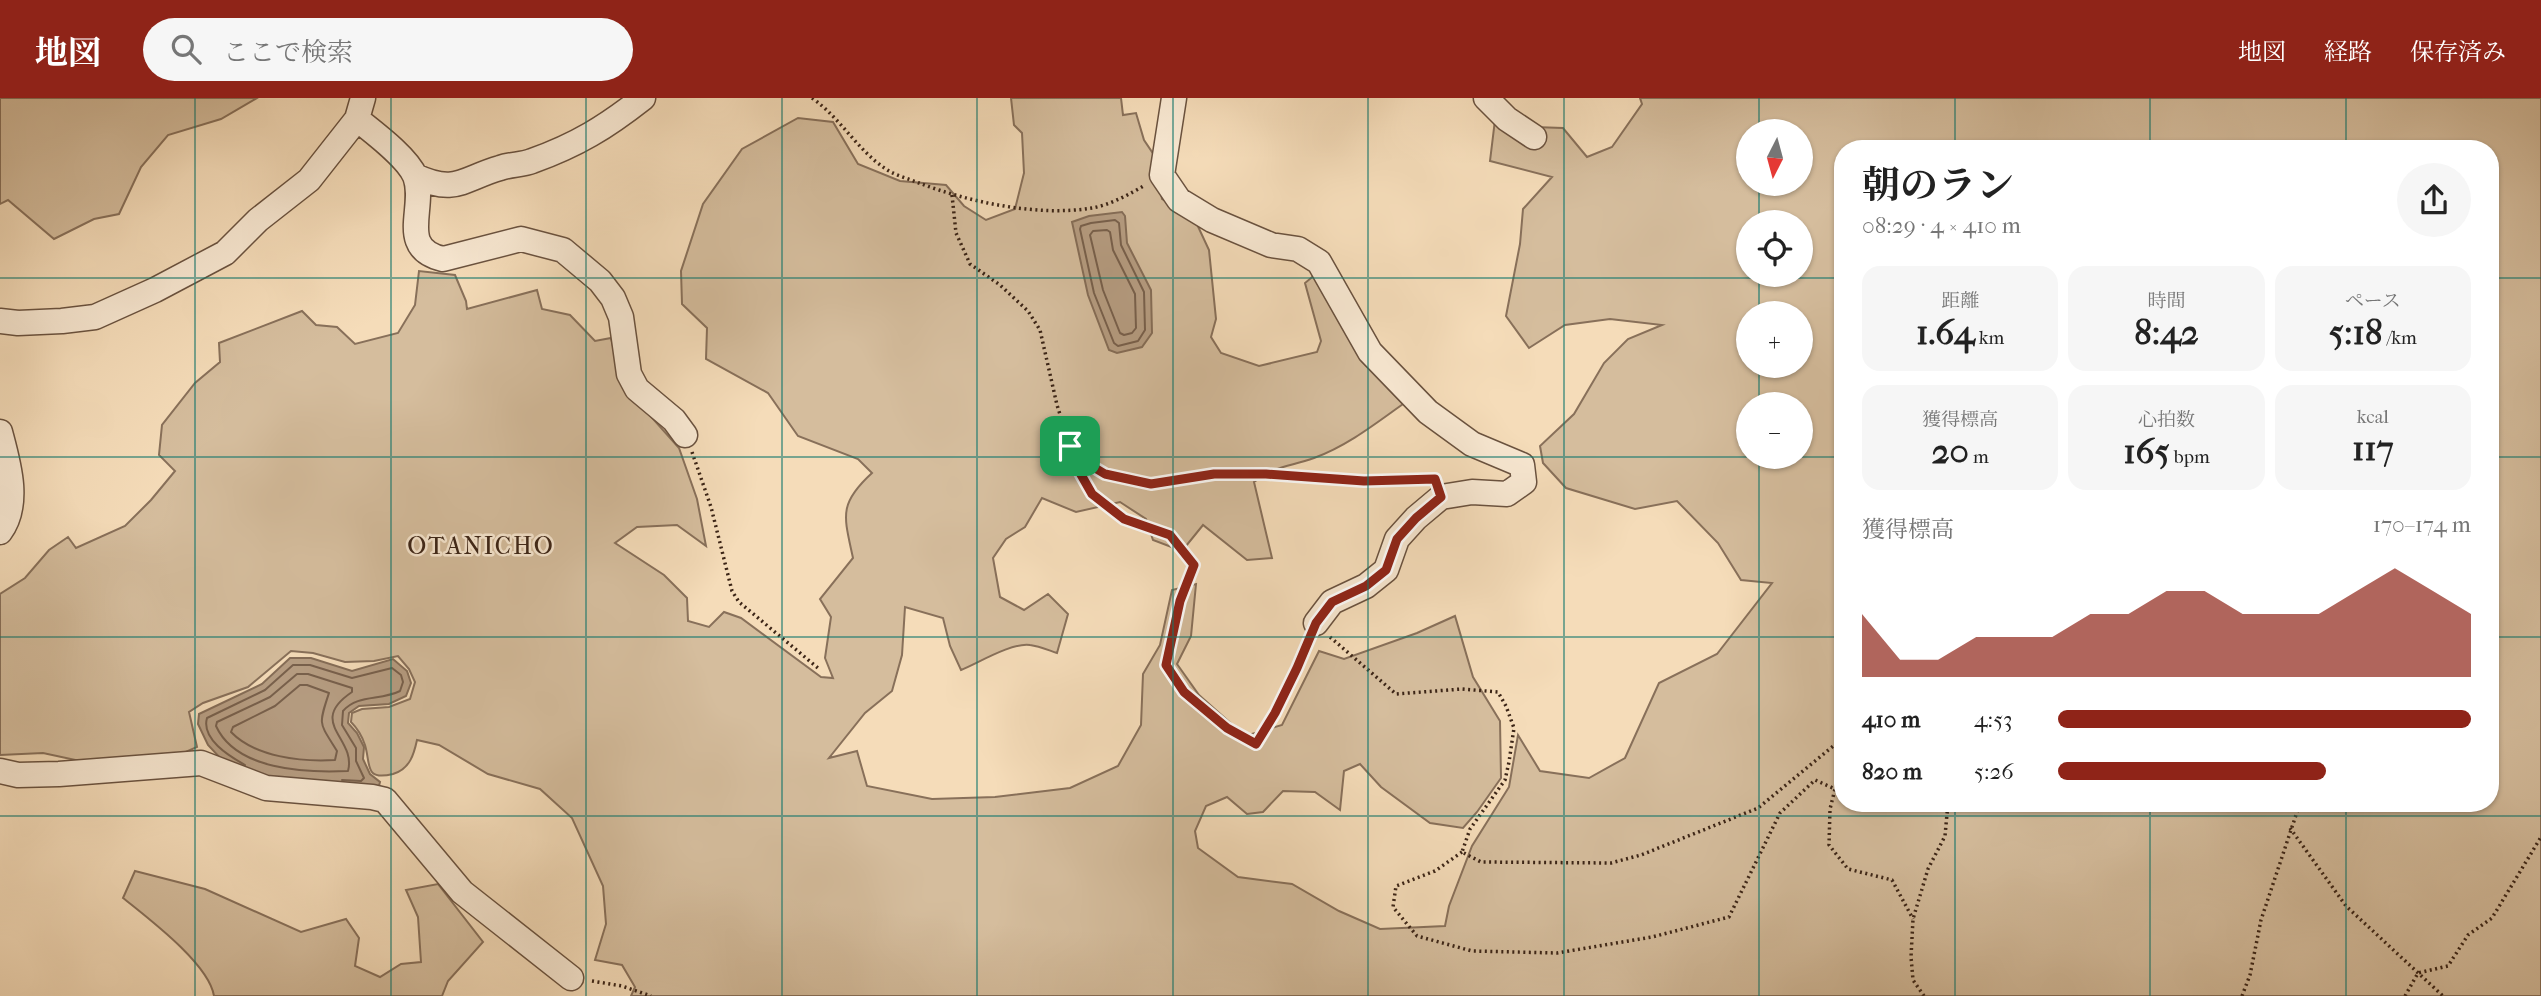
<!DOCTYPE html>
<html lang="ja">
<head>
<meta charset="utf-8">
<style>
  :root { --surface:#fff; --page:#f6f6f6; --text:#222; --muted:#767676; --accent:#8f2418 }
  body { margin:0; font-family:"IM FELL French Canon","Noto Serif JP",serif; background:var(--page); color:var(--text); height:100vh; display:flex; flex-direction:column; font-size:26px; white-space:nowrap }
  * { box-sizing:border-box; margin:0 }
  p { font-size:23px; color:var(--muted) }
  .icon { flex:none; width:38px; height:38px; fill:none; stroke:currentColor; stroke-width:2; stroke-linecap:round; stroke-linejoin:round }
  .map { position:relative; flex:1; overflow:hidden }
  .panel { position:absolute; left:1834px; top:42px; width:665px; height:672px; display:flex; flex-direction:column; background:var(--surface); border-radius:28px; box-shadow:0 2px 5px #0004 }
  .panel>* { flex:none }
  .needle { width:46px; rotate:186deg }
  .buttons { position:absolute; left:1736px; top:21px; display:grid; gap:14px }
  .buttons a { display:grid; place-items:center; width:77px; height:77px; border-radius:50%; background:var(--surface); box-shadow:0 2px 5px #0004; font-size:35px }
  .pin { position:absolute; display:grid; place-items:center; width:60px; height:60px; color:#fff; margin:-30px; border-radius:14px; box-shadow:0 4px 10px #0006 }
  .round { display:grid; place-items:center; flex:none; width:74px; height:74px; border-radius:37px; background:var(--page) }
  .overview { display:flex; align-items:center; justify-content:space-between; height:119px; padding:0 28px }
  h1 { font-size:38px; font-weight:700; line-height:52px }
  .metrics { display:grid; grid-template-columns:repeat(3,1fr); gap:10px; height:119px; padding:7px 28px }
  .metrics div { display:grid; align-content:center; border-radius:18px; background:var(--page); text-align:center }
  .metrics b { font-size:35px; font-weight:700 }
  .metrics small { font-size:19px; font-weight:400 }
  .metrics p { font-size:19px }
  .chart { height:196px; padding:14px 28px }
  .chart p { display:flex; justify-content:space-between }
  .chart svg { width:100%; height:126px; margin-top:7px; fill:var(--accent); opacity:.7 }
  ul { padding:0 28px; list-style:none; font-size:23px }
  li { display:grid; grid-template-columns:112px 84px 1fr; align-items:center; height:52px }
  li i { height:18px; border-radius:9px; background:var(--accent) }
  header { display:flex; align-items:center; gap:42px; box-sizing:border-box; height:98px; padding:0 35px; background:var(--accent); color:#fff }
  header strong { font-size:33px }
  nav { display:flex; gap:38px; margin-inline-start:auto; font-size:24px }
  .search { width:490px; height:63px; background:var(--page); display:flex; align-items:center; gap:18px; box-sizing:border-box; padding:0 24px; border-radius:38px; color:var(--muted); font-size:26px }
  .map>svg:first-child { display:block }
</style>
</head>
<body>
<header>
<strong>地図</strong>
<div class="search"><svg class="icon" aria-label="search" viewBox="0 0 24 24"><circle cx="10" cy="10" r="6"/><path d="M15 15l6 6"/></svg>ここで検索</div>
<nav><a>地図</a><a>経路</a><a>保存済み</a></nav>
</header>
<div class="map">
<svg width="2541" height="898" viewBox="0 0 2541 898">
  <rect width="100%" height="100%" fill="#f5dcb9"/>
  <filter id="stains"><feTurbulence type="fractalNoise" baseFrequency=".00286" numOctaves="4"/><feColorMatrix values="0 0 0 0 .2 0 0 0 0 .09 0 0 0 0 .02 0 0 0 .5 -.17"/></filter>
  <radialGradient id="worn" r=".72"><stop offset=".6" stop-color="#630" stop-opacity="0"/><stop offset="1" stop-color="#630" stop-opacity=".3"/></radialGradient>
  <path fill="#d5bd9d" stroke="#88705a" stroke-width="2" fill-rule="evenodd" d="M 0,0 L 257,0 L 221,21 L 168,37 L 141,69 L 119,116 L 94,121 L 54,141 L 8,102 L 0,106 Z
    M 1011,0 L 1121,0 L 1123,17 L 1136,15 L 1144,42 L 1154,57 L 1162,101 L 1195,122 L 1209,152 L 1216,221 L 1211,239 L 1221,255 L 1259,268 L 1317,254 L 1321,243 L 1305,185 L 1317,175 L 1366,265 L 1403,306 C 1375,326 1347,348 1314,360 C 1289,369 1277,367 1254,384 L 1272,460 L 1247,462 L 1203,427 L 1182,453 L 1153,442 L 1146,421 L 1120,404 L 1076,414 L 1042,400 L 1025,429 L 1006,441 L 993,460 L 1000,499 L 1024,512 L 1048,496 L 1068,516 L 1057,555 C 1048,552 1039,548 1030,547 C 1013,544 978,565 961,572 L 950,548 L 943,520 L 905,509 L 902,557 L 892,593 L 865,615 L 829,660 L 857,653 L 867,688 L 932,701 L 995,699 L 1070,690 L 1118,668 L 1141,627 L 1143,576 L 1160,547 L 1172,492 L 1196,486 L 1191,538 L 1177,566 L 1199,597 L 1245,638 L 1282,627 L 1319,553 L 1344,561 L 1417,535 L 1455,518 L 1473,579 L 1500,623 L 1501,680 L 1477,714 L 1463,730 L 1430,725 L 1381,689 L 1360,666 L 1344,673 L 1340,712 L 1315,694 L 1283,693 L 1263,714 L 1247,716 L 1227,699 L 1206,708 L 1195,733 L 1198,750 L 1238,779 L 1292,786 L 1339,813 L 1380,831 L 1445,828 L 1449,808 L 1472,748 L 1509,689 L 1518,637 L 1540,673 L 1589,680 L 1625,660 L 1659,585 L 1717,556 L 1772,485 L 1741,482 L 1718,445 L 1677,403 L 1635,411 L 1566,390 L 1543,365 L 1540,348 L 1574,316 L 1604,265 L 1628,241 L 1662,227 L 1610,221 L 1565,227 L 1529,250 L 1506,218 L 1520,146 L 1523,111 L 1552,79 L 1490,63 L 1495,22 L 1534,29 L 1563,30 L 1587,59 L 1612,49 L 1642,6 L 1640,0 L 2541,0 L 2541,898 L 631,898 L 635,889 L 622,867 L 595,862 L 606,826 L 603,788 L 572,720 L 540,691 L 488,676 L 439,647 L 417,642 C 414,656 410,671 393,676 C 364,683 371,667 365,647 C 362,638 358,631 351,624 L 352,615 L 362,611 L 389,609 L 410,601 L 415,584 L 409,571 L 398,558 L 374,563 L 345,564 L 313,555 L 291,553 L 248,589 L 203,605 L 189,614 L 197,649 L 179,657 L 80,663 L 43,655 L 0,657 L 0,496 L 25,480 L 49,452 L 68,439 L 76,450 L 125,428 L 151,402 L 175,373 L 159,357 L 162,327 L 195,285 L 220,264 L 219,245 L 302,213 L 316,227 L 337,229 L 355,246 L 398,235 L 415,207 L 419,173 L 455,177 L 466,203 L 467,211 L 537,192 L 542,211 L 570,217 L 595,243 L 611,240 L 622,286 L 679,350 L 697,401 L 706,448 L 677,427 L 637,429 L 615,445 L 664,477 L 687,500 L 688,523 L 709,529 L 724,514 L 741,520 L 821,579 L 833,580 L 825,560 L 831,519 L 820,501 L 853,460 C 844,418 838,406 872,375 L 858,361 L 798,338 L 768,295 L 706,261 L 707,230 L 682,206 L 681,173 L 703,106 L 742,51 L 798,20 L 833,24 L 858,66 L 900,83 L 946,87 L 964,108 L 986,122 L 1015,111 L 1024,75 L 1022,35 L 1014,27 ZM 1748,33 L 1801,33 L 1801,86 L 1748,86 ZM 1843,51 L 2490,51 L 2490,705 L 1843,705 ZM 1748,124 L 1801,124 L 1801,177 L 1748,177 ZM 1748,215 L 1801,215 L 1801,268 L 1748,268 ZM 1748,306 L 1801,306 L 1801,359 L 1748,359 Z
    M 135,773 L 205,791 L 301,834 L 346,821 L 359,840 L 355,868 L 380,879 L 401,866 L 421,864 L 418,819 L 406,792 L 438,786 L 483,844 L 448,883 L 442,898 L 214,898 C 209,866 149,821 123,800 Z"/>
  <path fill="#b69d82" stroke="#856d57" stroke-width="2" d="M 1122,114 L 1125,118 L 1127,145 L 1151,192 L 1152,235 L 1142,249 L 1117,255 L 1109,252 L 1088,197 L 1072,124 L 1089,118 Z
    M 290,560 L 311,560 L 352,573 L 393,561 L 407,573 L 411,585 L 406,598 L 389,606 L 359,608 L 349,615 L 348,625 L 357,635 L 364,649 L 363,661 L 370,676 L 380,684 L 379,688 L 274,683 L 222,662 L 208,647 L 198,626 L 199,616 L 262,586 Z"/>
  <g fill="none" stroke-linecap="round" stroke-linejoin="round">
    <path stroke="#78604c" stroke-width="2" d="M 1115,122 L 1119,125 L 1121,147 L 1144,194 L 1145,232 L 1138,243 L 1118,248 L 1114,245 L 1094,195 L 1080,131 L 1081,128 L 1091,125 Z
      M 1107,132 L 1110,134 L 1113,152 L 1135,196 L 1136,230 L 1132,235 L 1124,237 L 1120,235 L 1103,192 L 1090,137 L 1093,133 Z
      M 297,576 L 308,576 L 352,590 L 352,594 C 306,625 357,640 348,673 C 305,675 236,672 216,628 L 217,624 L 270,599 Z
      M 300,587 L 307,587 L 329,595 C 318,628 319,624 337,653 L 335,662 C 301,664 255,659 231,634 L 233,629 L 275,608 Z
      M 245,667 C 229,658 201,641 207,620 L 265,592 L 293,567 L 310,567 L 352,580 L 392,570 L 401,577 L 403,584 L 400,593 C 380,603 358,596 343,613 L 342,627 L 356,650 L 356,663 L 364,680 L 361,683 L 342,682"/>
    <defs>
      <path id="minor" d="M 1174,0 L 1162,77 L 1179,102 L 1212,122 L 1271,147 L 1298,151 L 1319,164 L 1370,254 L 1428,314 L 1472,346 L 1522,367 L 1524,384 L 1507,396 L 1472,394 L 1441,399 L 1416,420 L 1397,441 L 1386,472 L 1366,488 L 1332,504 L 1316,525
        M 1486,0 L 1507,21 L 1534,39
        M 357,21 C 373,34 407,59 415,78 C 427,109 396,150 443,161 L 521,141 L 563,152 L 600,183 L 613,200 L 621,219 L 629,276 L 637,291 L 674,322 L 685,337
        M 415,78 C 456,97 462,81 500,70 C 511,66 522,67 532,63 C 577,47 606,29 643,0
        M 0,223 L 18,225 L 62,223 L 95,219 L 155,192 L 225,155 L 258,122 L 309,82 L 357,21 L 363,0
        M 0,334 C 8,364 21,406 0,434
        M 0,673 L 18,677 L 59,676 L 201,665 L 266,690 L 372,699 L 385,702 L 462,794 L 571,880"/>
    </defs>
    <use href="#minor" stroke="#6a523f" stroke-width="27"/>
    <path stroke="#3b2416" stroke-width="3.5" stroke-dasharray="2 3.5" stroke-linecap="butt" d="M 812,0 C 842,21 858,54 889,73 C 898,78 909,81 919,85 C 969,104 1038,119 1092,110 C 1110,107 1130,96 1145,87
      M 952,97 L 956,135 L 970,166 L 1000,187 L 1028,213 L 1040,232 L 1057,307 L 1070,348 L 1085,364 L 1105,376 L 1151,386 L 1214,376 L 1266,376 L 1365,383 L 1430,381
      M 1070,348 L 1071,359 L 1092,396 L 1124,421 L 1170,437 L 1194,467 L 1180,503 L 1166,567 L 1184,594 L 1227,630 L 1256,646 L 1275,615 L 1308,543
      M 692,354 L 711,409 L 732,493 L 739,504 L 818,570
      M 1330,539 L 1396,596 L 1462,591 L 1498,594 L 1506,608 L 1514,630 L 1509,664 L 1505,682 L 1470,731 L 1462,754 L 1481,764 L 1611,765 L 1641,757 L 1758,710 L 1843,640
      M 2290,730 L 2346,808 L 2443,898
      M 1462,754 L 1435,773 L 1396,788 L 1393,809 L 1417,838 L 1472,853 L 1557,855 L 1652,839 L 1729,819 L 1780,715 L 1815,682 L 1835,691 L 1830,711 L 1829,747 L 1848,771 L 1892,782 L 1913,821
      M 592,883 L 622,888 L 651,898
      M 1924,898 L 1913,882 L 1911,859 L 1913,821 L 1928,771 L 1945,738 L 1948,705
      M 2242,898 L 2250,877 L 2261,822 L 2300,705
      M 2405,898 L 2418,875 L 2448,868 L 2468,837 L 2492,820 L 2541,739"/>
    <use href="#minor" stroke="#f8e8d2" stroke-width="24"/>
  </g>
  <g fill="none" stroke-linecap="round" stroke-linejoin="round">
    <defs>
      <path id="route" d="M 1070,348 L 1085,364 L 1105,376 L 1151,386 L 1214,376 L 1266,376 L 1364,383 L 1435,381 L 1441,399 L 1416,420 L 1397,441 L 1386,472 L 1366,488 L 1332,504 L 1316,525 L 1297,570 L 1275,615 L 1256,646 L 1227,630 L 1184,594 L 1166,567 L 1180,503 L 1194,467 L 1170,437 L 1124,421 L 1092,396 L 1071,359 Z"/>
    </defs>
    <use href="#route" stroke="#fff" stroke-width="14"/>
    <use href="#route" stroke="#8f2418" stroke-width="9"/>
  </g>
  <path fill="none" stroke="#0f766e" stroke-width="2" stroke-opacity="0.55" d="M 195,0 L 195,898M 391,0 L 391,898M 586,0 L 586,898M 782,0 L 782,898M 977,0 L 977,898M 1173,0 L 1173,898M 1368,0 L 1368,898M 1564,0 L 1564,898M 1759,0 L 1759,33M 1955,0 L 1955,51M 2150,0 L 2150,51M 2346,0 L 2346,51M 1759,86 L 1759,124M 1759,177 L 1759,215M 0,180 L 1843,180M 2490,180 L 2541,180M 1759,268 L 1759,306M 0,359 L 1843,359M 1759,359 L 1759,898M 2490,359 L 2541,359M 0,539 L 1843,539M 2490,539 L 2541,539M 1955,705 L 1955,898M 2150,705 L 2150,898M 2346,705 L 2346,898M 0,718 L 2541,718"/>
  <g text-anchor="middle" stroke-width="5" stroke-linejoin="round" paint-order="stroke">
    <g font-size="24" letter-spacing="2" fill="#3b2416" stroke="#f8e8d2">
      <text x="481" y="456">OTANICHO</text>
    </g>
  </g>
  <rect width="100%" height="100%" filter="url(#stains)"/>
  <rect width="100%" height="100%" fill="url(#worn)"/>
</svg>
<div class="buttons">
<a><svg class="needle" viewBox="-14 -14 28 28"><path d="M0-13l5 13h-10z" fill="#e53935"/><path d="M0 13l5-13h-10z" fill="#767676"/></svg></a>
<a><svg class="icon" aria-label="locate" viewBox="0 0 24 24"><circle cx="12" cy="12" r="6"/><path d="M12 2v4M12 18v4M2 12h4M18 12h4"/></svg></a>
<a>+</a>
<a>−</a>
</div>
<div class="pin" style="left:1070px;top:348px;background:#1e9e55"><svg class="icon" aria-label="arrive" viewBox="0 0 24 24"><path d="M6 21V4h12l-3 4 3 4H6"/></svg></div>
<section class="panel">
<div class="overview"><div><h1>朝のラン</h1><p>08:29 · 4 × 410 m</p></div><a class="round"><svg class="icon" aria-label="share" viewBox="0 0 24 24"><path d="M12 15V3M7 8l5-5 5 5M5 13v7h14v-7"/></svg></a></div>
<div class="metrics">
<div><p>距離</p><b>1.64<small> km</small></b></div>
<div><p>時間</p><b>8:42</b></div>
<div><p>ペース</p><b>5:18<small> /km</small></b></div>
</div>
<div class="metrics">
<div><p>獲得標高</p><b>20<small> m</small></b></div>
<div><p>心拍数</p><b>165<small> bpm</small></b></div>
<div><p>kcal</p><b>117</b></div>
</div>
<div class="chart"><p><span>獲得標高</span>170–174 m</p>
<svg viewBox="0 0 160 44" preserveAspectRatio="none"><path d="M0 44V22L10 38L20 38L30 30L40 30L50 30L60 22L70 22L80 14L90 14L100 22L110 22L120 22L130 14L140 6L150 14L160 22V44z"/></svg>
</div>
<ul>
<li><b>410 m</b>4:53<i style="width:100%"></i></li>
<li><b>820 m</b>5:26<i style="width:65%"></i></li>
</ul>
</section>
</div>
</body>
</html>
